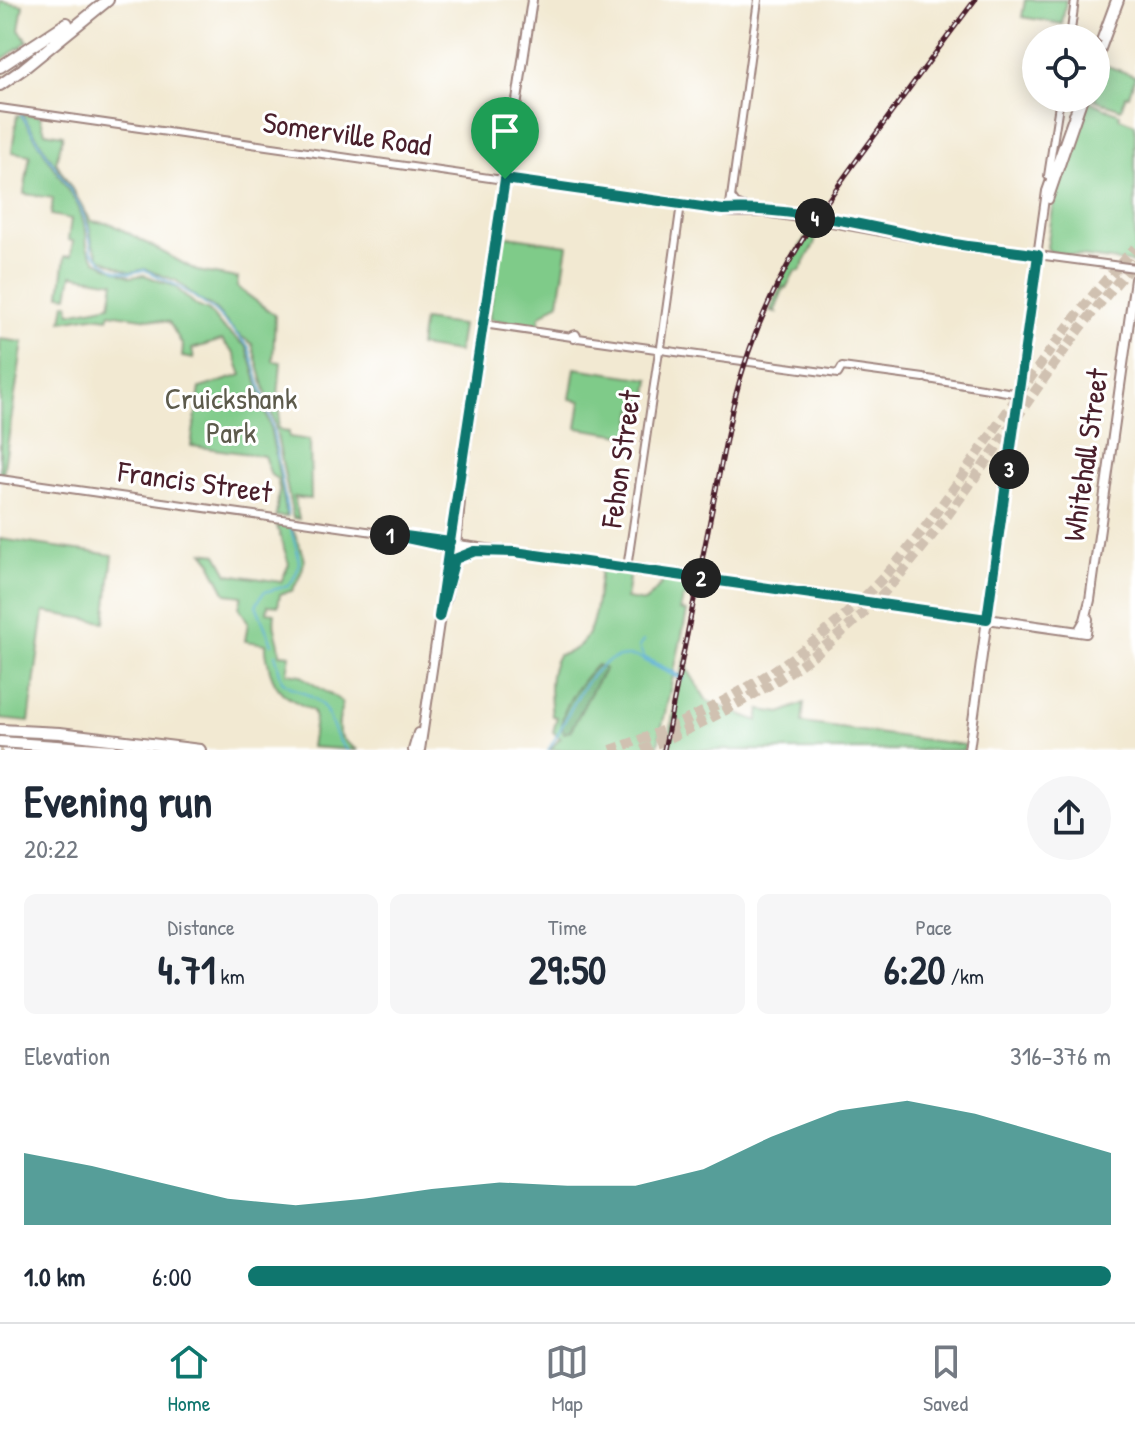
<!DOCTYPE html>
<html lang="en">
<head>
<meta charset="utf-8">
<style>
  :root { --surface:#fff; --page:#f6f6f7; --text:#1f2937; --muted:#747a83; --line:#e0e1e3; --accent:#0f766e }
  body { margin:0; font-family:"Patrick Hand",sans-serif; background:var(--page); color:var(--text); height:100vh; display:flex; flex-direction:column; font-size:30px; white-space:nowrap }
  * { box-sizing:border-box; margin:0 }
  p { font-size:26px; color:var(--muted) }
  .icon { flex:none; width:44px; height:44px; fill:none; stroke:currentColor; stroke-width:2; stroke-linecap:round; stroke-linejoin:round }
  .map { position:relative; height:750px; overflow:hidden }
  .panel { display:flex; flex-direction:column; background:var(--surface); flex:1 }
  .panel>* { flex:none }
  .buttons { position:absolute; left:1022px; top:24px; display:grid; gap:16px }
  .buttons a { display:grid; place-items:center; width:88px; height:88px; border-radius:50%; background:var(--surface); box-shadow:0 4px 20px #0003; font-size:40px }
  .pin { position:absolute; display:grid; place-items:center; width:68px; height:68px; color:#fff; margin:-82px -34px; border-radius:50% 50% 50% 0; rotate:-45deg; box-shadow:0 0 8px #0007 }
  .pin .icon { rotate:45deg }
  .km { position:absolute; width:40px; height:40px; margin:-20px; border-radius:50%; background:#222; color:#fff; font-size:22px; line-height:40px; text-align:center }
  .round { display:grid; place-items:center; flex:none; width:84px; height:84px; border-radius:42px; background:var(--page) }
  .overview { display:flex; align-items:center; justify-content:space-between; height:136px; padding:0 24px }
  h1 { font-size:44px; font-weight:800; line-height:60px }
  .figures { display:grid; grid-template-columns:repeat(3,1fr); gap:12px; height:136px; padding:8px 24px }
  .figures div { display:grid; align-content:center; border-radius:12px; background:var(--page); text-align:center }
  .figures b { font-size:40px; font-weight:800 }
  .figures small { font-size:22px; font-weight:400 }
  .figures p { font-size:22px }
  .chart { height:224px; padding:16px 24px }
  .chart p { display:flex; justify-content:space-between }
  .chart svg { width:100%; height:144px; margin-top:8px; fill:var(--accent); opacity:.7 }
  ul { padding:0 24px; list-style:none; font-size:26px }
  li { display:grid; grid-template-columns:128px 96px 1fr; align-items:center; height:60px }
  li i { height:20px; border-radius:10px; background:var(--accent) }
  .dock { display:flex; justify-content:space-around; align-items:center; height:112px; border-top:2px solid var(--line); background:var(--surface); font-size:22px; color:var(--muted) }
  .dock a { display:grid; justify-items:center; gap:4px }
  .dock .selected { color:var(--accent) }
  .map>svg:first-child { display:block }
</style>
</head>
<body>
<div class="map">
<svg width="1135" height="750" viewBox="0 0 1135 750">
  <rect width="100%" height="100%" fill="#fff"/>
  <filter id="ink" filterUnits="userSpaceOnUse"><feTurbulence type="fractalNoise" baseFrequency=".0125" numOctaves="2"/><feDisplacementMap in="SourceGraphic" scale="16" xChannelSelector="R" yChannelSelector="G"/><feConvolveMatrix kernelMatrix="1 2 1 2 8 2 1 2 1" color-interpolation-filters="sRGB"/></filter>
  <filter id="wash" filterUnits="userSpaceOnUse"><feTurbulence type="fractalNoise" baseFrequency=".006" numOctaves="4" result="noise"/><feDisplacementMap in="SourceGraphic" scale="32" xChannelSelector="R" yChannelSelector="G"/><feGaussianBlur stdDeviation="1.8" result="paint"/><feColorMatrix in="noise" values="0 0 0 0 0 0 0 0 0 0 0 0 0 0 0 0 0 1.4 0 .05"/><feComposite in="paint" operator="in"/></filter>
  <g filter="url(#wash)">
    <rect width="100%" height="100%" fill="#f2e9d2"/>
    <path fill="#7fcb89" stroke="#64755a" stroke-width="2" d="M 1025,0 L 1066,0 L 1062,24 L 1022,17 Z
      M 0,1 L 23,5 L 19,30 L 28,41 L 21,46 L 23,49 L 18,48 L 0,61 Z
      M 1102,64 L 1135,76 L 1129,96 L 1126,95 L 1121,109 L 1091,98 L 1096,98 L 1096,80 Z
      M 1088,101 L 1120,114 L 1119,118 L 1135,124 L 1135,260 L 1132,263 L 1050,252 L 1047,247 L 1054,202 Z
      M 22,114 L 40,116 L 45,132 L 63,135 L 56,162 L 91,221 L 112,224 L 197,271 L 238,278 L 237,287 L 275,315 L 273,361 L 281,362 L 277,409 L 280,410 L 278,427 L 281,431 L 289,432 L 289,437 L 310,440 L 311,499 L 294,497 L 299,519 L 293,518 L 275,425 L 252,344 L 236,333 L 212,306 L 200,301 L 177,281 L 145,269 L 130,272 L 100,258 L 92,243 L 90,227 L 81,205 Z
      M 17,115 L 21,115 L 78,206 L 86,230 L 87,247 L 96,261 L 131,277 L 144,275 L 174,286 L 197,306 L 209,311 L 222,327 L 247,347 L 270,427 L 287,517 L 276,516 L 279,489 L 277,479 L 271,475 L 264,456 L 191,446 L 200,388 L 242,375 L 234,354 L 222,340 L 192,349 L 194,359 L 182,357 L 183,346 L 169,322 L 110,313 L 108,318 L 92,316 L 62,321 L 65,303 L 68,303 L 70,313 L 110,305 L 114,282 L 72,275 L 68,296 L 60,295 L 65,256 L 71,256 L 73,241 L 68,240 L 71,219 L 51,215 L 53,198 L 24,194 L 30,155 L 12,152 Z
      M 811,228 L 818,230 L 814,245 L 800,271 L 795,271 L 786,288 L 784,287 L 775,311 L 776,313 L 770,311 L 781,286 L 778,284 Z
      M 501,235 L 568,245 L 559,302 L 540,316 L 538,327 L 489,319 Z
      M 423,320 L 462,325 L 458,352 L 419,346 Z
      M 0,339 L 23,342 L 3,474 L 0,474 Z
      M 575,368 L 650,379 L 646,410 L 634,409 L 630,436 L 577,428 L 581,401 L 570,399 Z
      M 276,523 L 291,525 C 304,558 311,559 292,591 L 280,594 L 278,606 L 268,605 L 267,612 L 275,613 C 272,632 280,637 280,654 L 290,655 L 287,673 L 301,675 C 305,681 332,694 342,702 C 339,728 331,735 358,750 L 311,747 L 315,719 L 313,711 C 290,698 278,697 270,671 C 268,661 265,653 266,644 L 245,641 L 248,622 L 239,607 L 242,596 L 226,594 L 211,565 L 212,563 L 203,552 L 217,554 L 228,574 L 281,582 L 289,564 Z
      M 0,539 L 113,555 L 105,622 L 44,612 L 29,722 L 0,719 Z
      M 601,569 L 630,572 L 626,599 L 645,602 L 661,585 L 663,577 L 694,582 L 690,598 L 683,597 L 680,610 L 687,612 L 657,750 L 550,750 L 560,738 L 553,732 L 557,717 L 552,716 C 550,695 547,674 558,655 C 598,650 596,600 601,569 Z
      M 688,650 L 688,670 L 707,701 L 758,721 L 760,710 L 781,713 L 804,703 L 802,723 L 965,745 L 964,750 L 667,750 L 679,680 Z"/>
    <path fill="#67af75" stroke="#586750" stroke-width="2" d="M 597,665 L 605,669 C 592,688 582,710 570,731 L 564,733 C 554,716 583,677 597,665 Z"/>
    <g fill="none" stroke-linecap="round" stroke-linejoin="round">
      <path stroke="#56add3" stroke-width="2" d="M 21,114 L 79,204 L 88,228 L 92,251 L 103,262 L 117,270 L 130,273 L 145,270 L 178,286 L 213,310 L 249,347 L 272,425 L 288,515
        M 643,641 L 639,647 L 644,658
        M 272,644 L 256,605 L 264,592 L 288,586 C 308,563 295,551 290,525
        M 275,654 L 282,681 C 293,691 311,693 321,704 C 334,718 332,737 347,750
        M 548,750 C 572,717 590,640 644,659"/>
      <path stroke="#56add3" stroke-width="5" d="M 644,659 L 682,678"/>
    </g>
  </g>
  <g filter="url(#ink)">
    <g fill="none" stroke-linecap="round" stroke-linejoin="round">
      <path stroke="#d0c1b1" stroke-width="10" stroke-dasharray="10 5" stroke-linecap="butt" d="M 0,750 L 3,750
        M 611,750 C 732,710 842,636 920,534 C 992,440 1052,334 1135,248
        M 642,750 C 733,711 822,661 889,587 C 980,486 1044,363 1135,262"/>
      <defs>
        <path id="secondary" d="M 1070,38 L 1075,0
          M 1101,38 L 1115,0
          M 1096,65 L 1120,0
          M 0,108 L 734,213 L 765,213 L 805,219
          M 1048,176 L 1060,98
          M 731,197 L 736,204 L 749,209
          M 1049,200 L 1084,98
          M 729,212 L 758,0
          M 826,222 L 926,240 L 1135,268
          M 483,324 L 572,337
          M 576,334 L 578,338 L 574,339 L 572,335 Z
          M 578,338 L 656,349
          M 661,347 L 681,204
          M 661,350 L 838,374 L 842,367 L 924,378
          M 928,379 L 1019,394
          M 0,479 L 987,619 L 1046,191 L 1079,98
          M 406,539 L 493,552
          M 627,568 L 659,351"/>
        <path id="primary" d="M 445,602 L 455,559 L 460,501
          M 1078,632 L 1085,620 L 1090,600 L 1135,279
          M 413,750 L 418,733
          M 420,750 L 532,0
          M 969,750 L 987,619 L 1086,633 L 1088,619"/>
        <path id="highway" d="M 0,67 L 67,23
          M 0,85 L 23,69 L 108,0
          M 0,730 L 60,733 L 200,750
          M 0,742 L 112,750"/>
      </defs>
      <use href="#secondary" stroke="#9e847e" stroke-width="10"/>
      <use href="#primary" stroke="#9e847e" stroke-width="12"/>
      <use href="#highway" stroke="#9e847e" stroke-width="14"/>
      <use href="#secondary" stroke="#fff" stroke-width="6"/>
      <use href="#primary" stroke="#fff" stroke-width="8"/>
      <use href="#highway" stroke="#fff" stroke-width="10"/>
      <defs>
        <path id="rail" d="M 664,750 L 732,410 C 759,294 811,221 881,127 C 912,85 943,42 975,0"/>
      </defs>
      <use href="#rail" stroke="#4a1f2b" stroke-width="5"/>
      <use href="#rail" stroke="#fff" stroke-width="2" stroke-dasharray="6" stroke-linecap="butt"/>
      <defs>
        <path id="secondary-bridge" d="M 805,219 L 826,222"/>
      </defs>
      <use href="#secondary-bridge" stroke="#9e847e" stroke-width="10" stroke-linecap="butt"/>
      <use href="#secondary-bridge" stroke="#fff" stroke-width="6"/>
    </g>
  </g>
  <g fill="none" stroke-linecap="round" stroke-linejoin="round" filter="url(#ink)">
    <defs>
      <path id="route" d="M 505,179 L 723,210 C 788,206 870,226 935,240 C 968,248 1004,249 1038,255 L 987,619 L 515,552 L 475,551 L 455,559 L 439,617 L 449,547 L 383,533 L 450,542 Z"/>
    </defs>
    <use href="#route" stroke="#fff" stroke-width="16"/>
    <use href="#route" stroke="#0f766e" stroke-width="10"/>
  </g>
  <g text-anchor="middle" stroke-width="6" stroke-linejoin="round" paint-order="stroke">
    <g font-size="30" fill="#4a1f2b" stroke="#fff">
      <text transform="translate(347 134) rotate(8)" y="10">Somerville Road</text>
      <text transform="translate(1086 455) rotate(-82)" y="10">Whitehall Street</text>
      <text transform="translate(621 459) rotate(-82)" y="10">Fehon Street</text>
      <text transform="translate(195 482) rotate(8)" y="10">Francis Street</text>
    </g>
    <g font-size="30" fill="#5d5b4c" stroke="#fff">
      <text x="231" y="409">Cruickshank<tspan x="231" dy="34">Park</tspan></text>
    </g>
  </g>
</svg>
<div class="buttons">
<a><svg class="icon" aria-label="locate" viewBox="0 0 24 24"><circle cx="12" cy="12" r="6"/><path d="M12 2v4M12 18v4M2 12h4M18 12h4"/></svg></a>
</div>
<div class="pin" style="left:505px;top:179px;background:#1e9e55"><svg class="icon" aria-label="arrive" viewBox="0 0 24 24"><path d="M6 21V4h12l-3 4 3 4H6"/></svg></div>
<b class="km" style="left:390px;top:535px">1</b>
<b class="km" style="left:701px;top:578px">2</b>
<b class="km" style="left:1009px;top:469px">3</b>
<b class="km" style="left:815px;top:218px">4</b>
</div>
<section class="panel">
<div class="overview"><div><h1>Evening run</h1><p>20:22</p></div><a class="round"><svg class="icon" aria-label="share" viewBox="0 0 24 24"><path d="M12 15V3M7 8l5-5 5 5M5 13v7h14v-7"/></svg></a></div>
<div class="figures">
<div><p>Distance</p><b>4.71<small> km</small></b></div>
<div><p>Time</p><b>29:50</b></div>
<div><p>Pace</p><b>6:20<small> /km</small></b></div>
</div>
<div class="chart"><p><span>Elevation</span>316–376 m</p>
<svg viewBox="0 0 160 44" preserveAspectRatio="none"><path d="M0 44V22L10 26L20 31L30 36L40 38L50 36L60 33L70 31L80 32L90 32L100 27L110 17L120 9L130 6L140 10L150 16L160 22V44z"/></svg>
</div>
<ul>
<li><b>1.0 km</b>6:00<i style="width:100%"></i></li>
</ul>
</section>
<nav class="dock">
<a class="selected"><svg class="icon" aria-label="home" viewBox="0 0 24 24"><path d="M3 11l9-7 9 7M6 9v11h12V9"/></svg>Home</a>
<a><svg class="icon" aria-label="map" viewBox="0 0 24 24"><path d="M3 6l6-2 6 2 6-2v14l-6 2-6-2-6 2zM9 4v14M15 6v14"/></svg>Map</a>
<a><svg class="icon" aria-label="saved" viewBox="0 0 24 24"><path d="M7 4h10v16l-5-4-5 4z"/></svg>Saved</a>
</nav>
</body>
</html>
